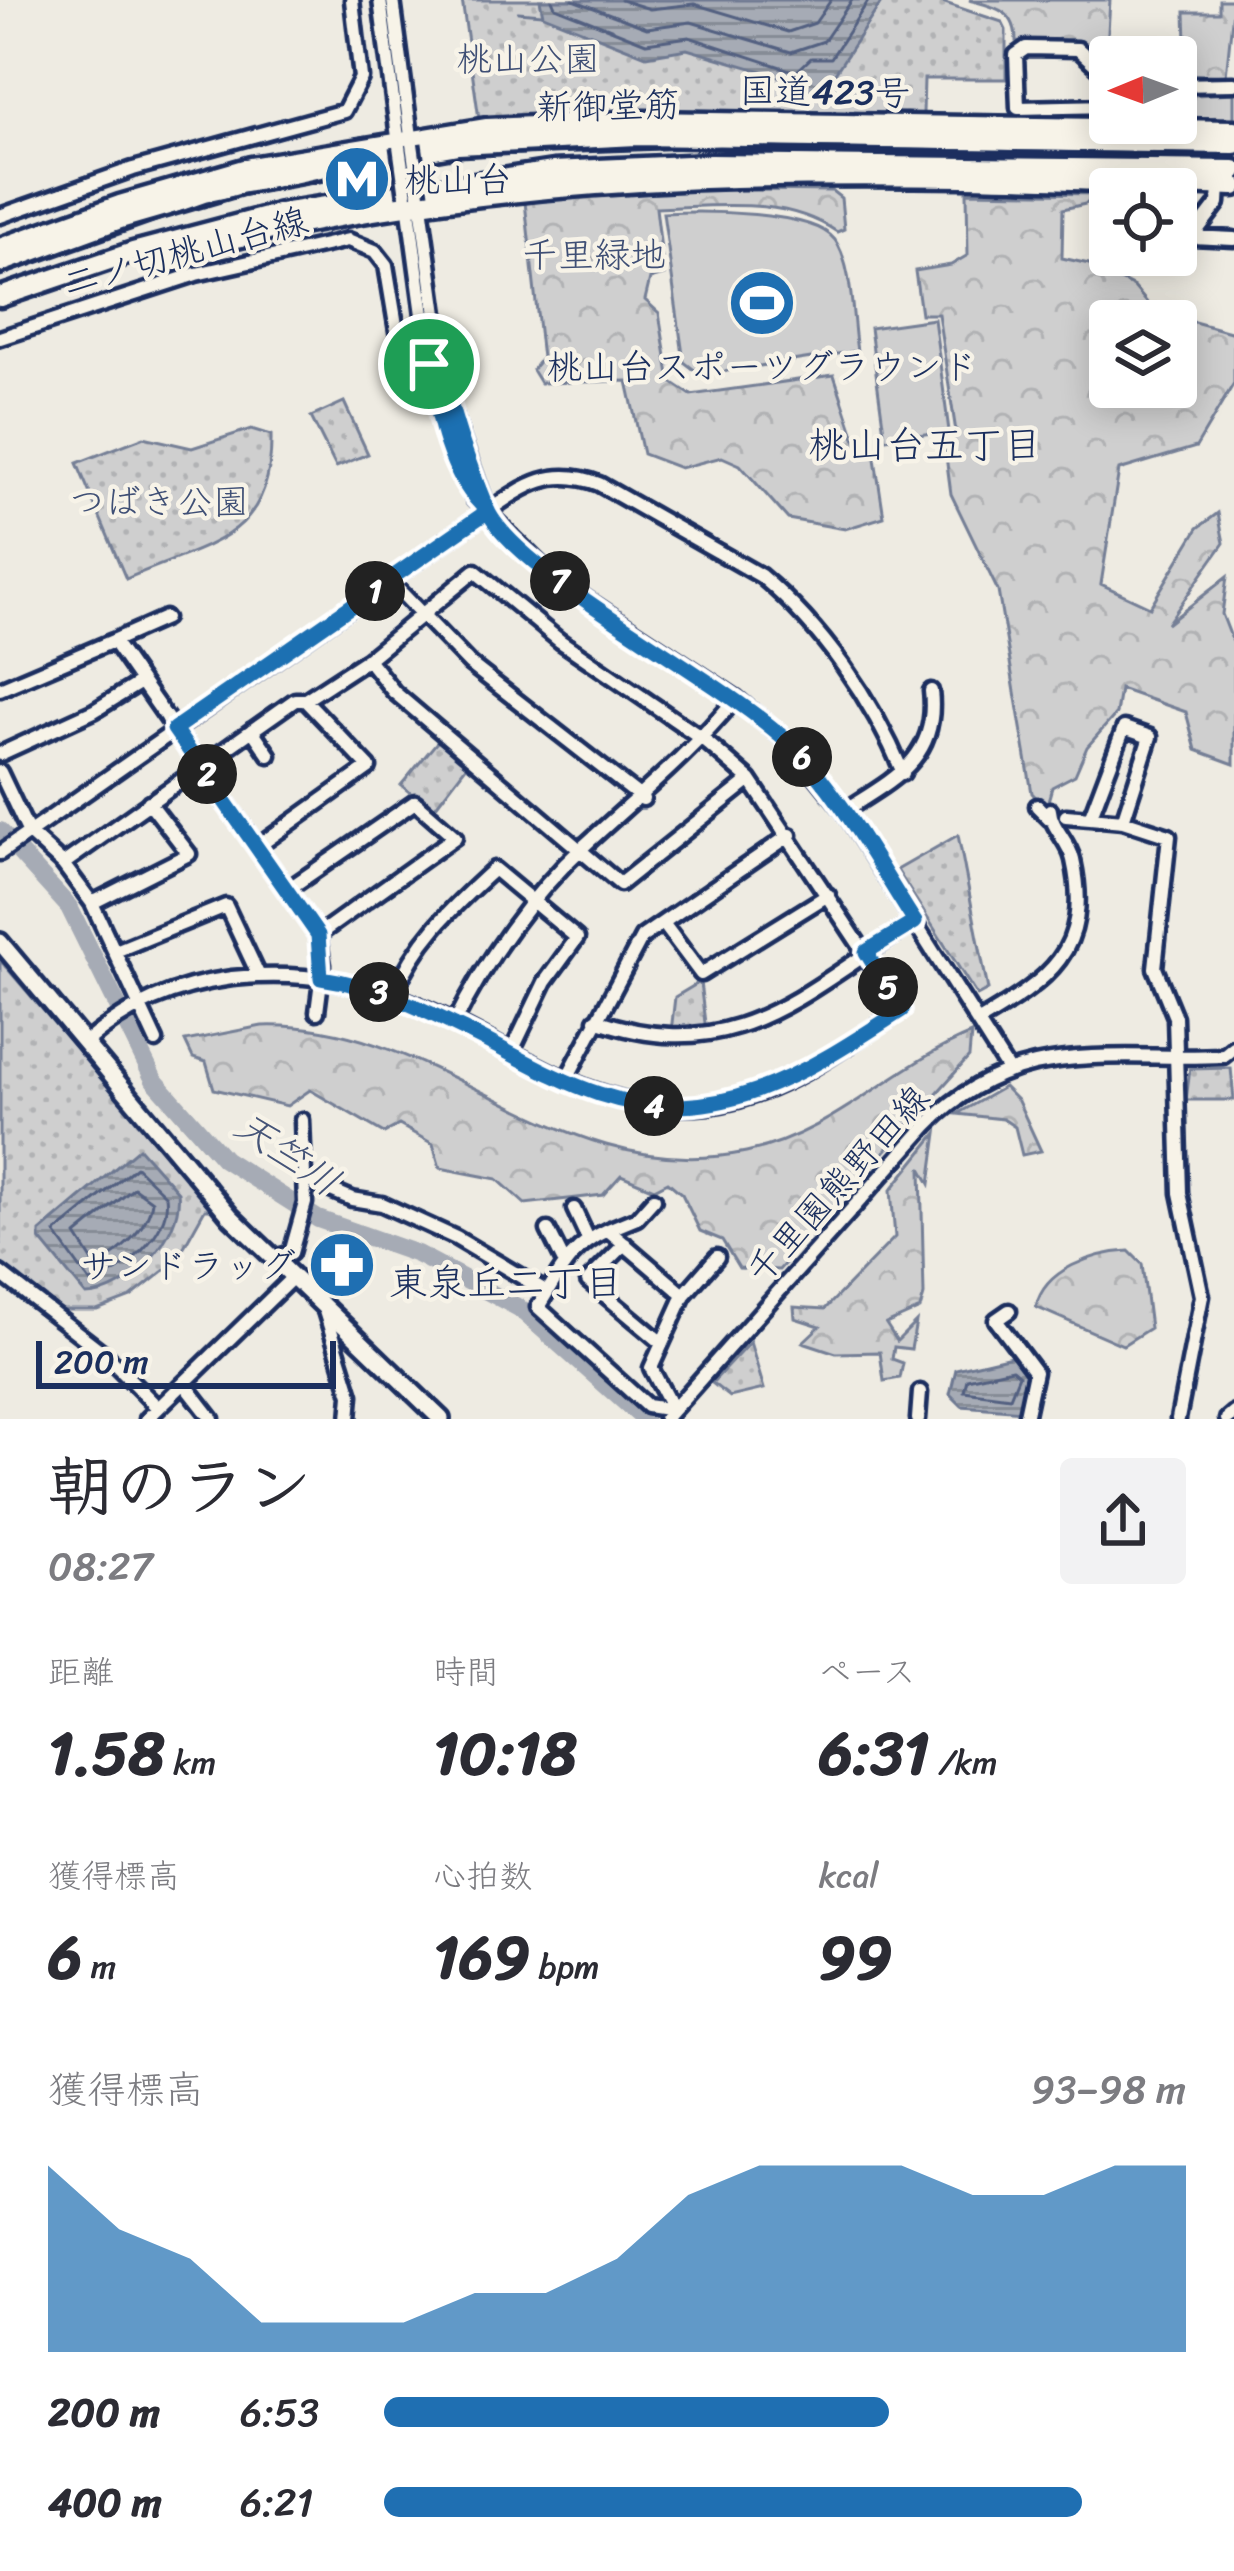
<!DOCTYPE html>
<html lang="ja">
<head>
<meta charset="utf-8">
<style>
  :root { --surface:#fff; --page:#f2f2f3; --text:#2b2b33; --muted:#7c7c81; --accent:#1f6fb2 }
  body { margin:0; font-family:Sriracha,"Klee One",sans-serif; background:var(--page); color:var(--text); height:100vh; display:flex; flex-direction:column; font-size:45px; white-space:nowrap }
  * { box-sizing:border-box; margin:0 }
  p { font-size:39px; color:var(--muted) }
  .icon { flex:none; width:66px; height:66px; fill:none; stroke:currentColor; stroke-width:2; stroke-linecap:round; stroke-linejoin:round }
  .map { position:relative; height:1419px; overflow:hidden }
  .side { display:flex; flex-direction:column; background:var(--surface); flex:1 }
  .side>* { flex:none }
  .needle { width:78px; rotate:269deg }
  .fabs { position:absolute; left:1089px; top:36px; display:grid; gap:24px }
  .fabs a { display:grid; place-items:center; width:108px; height:108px; border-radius:12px; background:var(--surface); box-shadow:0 6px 30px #0003; font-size:60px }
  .scale { position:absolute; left:36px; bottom:30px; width:300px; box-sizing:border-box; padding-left:12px; border:6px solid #1b2f5e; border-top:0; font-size:33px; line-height:42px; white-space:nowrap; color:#1b2f5e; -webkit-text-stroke:9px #f7f3e8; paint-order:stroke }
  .pin { position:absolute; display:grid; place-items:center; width:102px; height:102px; color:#fff; margin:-51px; border:6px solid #fff; border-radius:50%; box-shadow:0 3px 12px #0007 }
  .km { position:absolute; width:60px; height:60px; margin:-30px; border-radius:50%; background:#222; color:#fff; font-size:33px; line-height:60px; text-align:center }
  .round { display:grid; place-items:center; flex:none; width:126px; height:126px; border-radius:12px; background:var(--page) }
  .overview { display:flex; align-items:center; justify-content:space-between; height:204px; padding:0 48px }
  h1 { font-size:66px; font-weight:700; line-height:90px }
  .stats { display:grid; grid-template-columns:repeat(3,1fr); gap:18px; height:204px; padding:12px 48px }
  .stats div { display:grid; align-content:center }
  .stats b { font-size:60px; font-weight:700 }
  .stats small { font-size:33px; font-weight:400 }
  .stats p { font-size:33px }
  .chart { height:336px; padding:24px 48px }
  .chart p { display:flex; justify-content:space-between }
  .chart svg { width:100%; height:216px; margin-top:12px; fill:var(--accent); opacity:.7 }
  ul { padding:0 48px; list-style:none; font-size:39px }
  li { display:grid; grid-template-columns:192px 144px 1fr; align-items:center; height:90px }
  li i { height:30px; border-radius:15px; background:var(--accent) }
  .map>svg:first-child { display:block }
</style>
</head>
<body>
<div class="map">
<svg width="1234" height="1419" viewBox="0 0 1234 1419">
  <defs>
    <pattern id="forest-crowns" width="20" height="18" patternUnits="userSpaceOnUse" patternTransform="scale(3)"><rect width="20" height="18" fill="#cfcfcf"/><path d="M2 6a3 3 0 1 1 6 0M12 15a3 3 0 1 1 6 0" fill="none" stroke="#b1b2b4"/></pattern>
    <pattern id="park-dots" width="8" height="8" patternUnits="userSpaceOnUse" patternTransform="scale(3)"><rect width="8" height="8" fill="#cfcfcf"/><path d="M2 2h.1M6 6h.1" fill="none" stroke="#b1b2b4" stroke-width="1.8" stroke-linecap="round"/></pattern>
    <pattern id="water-rules" width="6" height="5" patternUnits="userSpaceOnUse" patternTransform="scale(3)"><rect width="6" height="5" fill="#a6abb5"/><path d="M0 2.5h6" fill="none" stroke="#868c96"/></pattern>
  </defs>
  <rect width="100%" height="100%" fill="#eeebe2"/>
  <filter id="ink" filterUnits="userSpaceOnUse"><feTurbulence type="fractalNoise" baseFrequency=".00833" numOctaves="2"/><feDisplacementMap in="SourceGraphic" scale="24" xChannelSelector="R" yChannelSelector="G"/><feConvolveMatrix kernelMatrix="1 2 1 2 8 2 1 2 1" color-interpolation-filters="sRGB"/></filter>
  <g filter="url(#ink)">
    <path fill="#cfcfcf" stroke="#757f96" stroke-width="3" d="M 663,213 C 699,211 813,210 835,240 C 853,266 852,320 857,351 L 701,375 L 684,362 Z
      M 934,319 L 949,431 L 885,439 L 870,328 Z"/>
    <path fill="url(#forest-crowns)" stroke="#757f96" stroke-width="3" fill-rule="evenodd" d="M 969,0 L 1110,0 L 1106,64 L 1079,42 L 1016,41 C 1016,10 995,7 969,0 Z
      M 1219,0 L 1234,0 L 1226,76 L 1187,74 L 1185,12 L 1219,12 Z
      M 1234,93 L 1234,119 L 1176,118 L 1176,96 Z
      M 656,189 L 832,191 L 841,198 L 844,229 L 837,232 C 784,196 718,206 656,208 L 664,275 L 650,279 L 645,300 L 659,313 L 670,381 L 691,395 L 834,375 L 859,450 L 874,452 L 884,517 L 845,529 L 788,519 L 740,465 L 722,457 L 680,468 L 643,454 L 627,381 L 540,383 L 532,370 L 542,358 L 525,202 Z
      M 967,192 L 1096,194 L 1085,204 L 1063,209 L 1062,258 L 1089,264 L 1134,287 L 1154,311 L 1234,333 L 1234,383 L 1196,447 L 1119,470 L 1101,584 L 1150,607 L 1198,528 L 1218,513 L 1224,543 L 1167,624 L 1227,577 L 1222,614 L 1234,645 L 1234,764 L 1196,750 L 1186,712 L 1120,689 L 1116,714 L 1087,747 L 1075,775 L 1052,787 L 1046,808 L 1032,793 L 998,591 L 951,494 L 943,433 L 956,432 L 938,314 L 921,314 L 915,271 L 951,265 L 968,255 ZM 1110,321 L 1176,321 L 1176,387 L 1110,387 Z
      M 262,1026 C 441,1020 559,1191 746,1152 C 834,1133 892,1066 971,1034 L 969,1057 L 779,1270 L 739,1268 L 722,1240 L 700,1231 L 682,1194 L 668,1182 L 654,1189 L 621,1175 L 603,1195 L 525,1204 L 497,1179 L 440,1168 L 433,1144 L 399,1125 L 384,1133 L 310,1090 L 287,1106 L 214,1089 L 206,1062 L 193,1058 L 185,1041 Z
      M 1004,1087 L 1018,1101 L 1041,1151 L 1022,1155 L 1015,1127 L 1003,1119 L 957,1114 Z
      M 937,1133 L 930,1184 L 921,1168 L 924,1295 L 920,1309 L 886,1324 L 897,1341 L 916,1322 L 911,1349 L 894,1347 L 892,1359 L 903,1363 L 900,1378 L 884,1381 L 880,1352 L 836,1353 L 803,1342 L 820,1326 L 795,1318 L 794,1307 L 825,1309 L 895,1237 L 891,1190 Z
      M 1129,1251 L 1142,1264 L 1150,1328 L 1123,1345 L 1036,1307 C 1044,1269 1094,1253 1129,1251 Z"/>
    <path fill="url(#park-dots)" stroke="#757f96" stroke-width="3" d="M 462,0 L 936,0 L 1002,22 L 1006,30 L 1006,79 L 924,79 L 923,114 L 655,111 L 479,119 Z
      M 344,402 L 368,454 L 336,467 L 311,417 Z
      M 251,429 L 271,435 C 273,540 208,543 126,579 L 77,463 L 144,437 L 192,448 Z
      M 442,736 L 471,760 L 432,811 L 401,785 Z
      M 958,835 L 988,990 L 977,996 L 897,870 Z
      M 0,960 L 214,1209 L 205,1209 L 176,1261 L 131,1297 L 97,1310 L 58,1310 L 0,1264 Z
      M 700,982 L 706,1031 L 671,1032 L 675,997 Z
      M 1231,1068 L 1234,1100 L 1186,1100 L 1190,1069 Z
      M 750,1342 L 764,1389 L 730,1397 L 712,1383 Z"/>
    <path fill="url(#water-rules)" stroke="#6e7992" stroke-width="3" d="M 540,0 L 883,0 L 835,73 L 806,97 L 782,77 L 687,49 L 646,56 L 543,15 Z
      M 139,1148 L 178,1192 C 184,1235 128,1295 86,1295 L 40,1239 L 40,1232 Z
      M 1016,1355 L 1031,1369 L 1022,1411 L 962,1406 L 950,1394 L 956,1369 Z"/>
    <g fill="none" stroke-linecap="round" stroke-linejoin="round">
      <path stroke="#536181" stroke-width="3" d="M 552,0 L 555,7 L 646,43 L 689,37 L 796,72 L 811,58 L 831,58 L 869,0
        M 573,0 L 647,28 L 691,22 L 791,52 L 824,41 L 852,0
        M 621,0 L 650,9 L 694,4 L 788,32 L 815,23 L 831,0
        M 136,1167 L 166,1196 C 172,1233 123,1274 90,1282 L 55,1233 Z
        M 134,1188 L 152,1201 C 149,1226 118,1258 94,1263 L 76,1235 Z
        M 1012,1369 L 1019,1375 L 1010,1397 L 964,1391 L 967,1379 Z"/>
      <path stroke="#6e7992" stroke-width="3" d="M 518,12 L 542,14"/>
      <path stroke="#a6abb5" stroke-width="18" d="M 0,831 L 69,907 L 154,1080 L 224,1159 L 318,1219 L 417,1254 L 519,1308 L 644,1419"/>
      <defs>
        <path id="minor" d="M 380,0 L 399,145
          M 393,0 L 412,144
          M 1110,78 L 1078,49 L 1026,48 L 1016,55 L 1018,108 L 1110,106
          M 1176,85 L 1234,84
          M 1219,185 L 1218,203 L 1192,237 L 1234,239
          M 420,198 L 448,401 L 488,510
          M 408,203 L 435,404 L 474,499 L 553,577 L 736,698 L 790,744 L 844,811 L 1006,1067
          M 0,216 L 133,169 L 344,111 L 361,78 L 352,0
          M 0,338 L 196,274 L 348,240 L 375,251 L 386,265 L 402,361 L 412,366 L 441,362
          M 390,581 L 470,664 L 643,799
          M 113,641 L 165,618
          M 368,659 L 394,692 L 620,884 L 750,780
          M 0,689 L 113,641 L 318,935 L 323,965 L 317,1012
          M 252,730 L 269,755
          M 0,754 L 94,711 L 141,682
          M 0,772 L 29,833 L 63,864 L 92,903 L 156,1041
          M 1037,806 L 1050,819
          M 844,811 C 894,779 939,758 931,691
          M 1066,816 L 1090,818
          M 1123,821 L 1150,737 L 1124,728 L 1090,818 L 1123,821 L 1169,836 L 1155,968 L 1175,1017 L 1180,1193 L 1202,1296 L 1178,1419
          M 257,847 L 369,767 L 305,700
          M 0,853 L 488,511 C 526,485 553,466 599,484 L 761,576 C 823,628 872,699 903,773
          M 63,864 L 295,700 L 305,700 L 368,659 L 475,571 L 560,641 L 703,739 L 750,780 L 902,1009 C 842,1049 782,1097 708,1106 C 588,1119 501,1033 394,996 C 342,978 287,972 232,978 C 173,986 130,1005 85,1043
          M 287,890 L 415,802 L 455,837 L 318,935
          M 92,903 L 189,854 L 149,802
          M 663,923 L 701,974 L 828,895
          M 118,950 L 226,906 L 259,976
          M 393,996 C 416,941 451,908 494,869 L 577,938 L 545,982 L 511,1053
          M 596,1020 C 736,1069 803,991 915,922
          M 979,1021 C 1048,980 1093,951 1073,860 C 1069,841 1051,828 1050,810
          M 454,1024 C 484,962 533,893 584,846 C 637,797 690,754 736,698
          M 566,1080 L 642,937 L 790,835
          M 305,1179 L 352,1199 L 382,1204 L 456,1238 L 547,1292
          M 574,1209 L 588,1239
          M 548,1230 L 563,1260
          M 608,1230 L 637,1218 L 654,1199
          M 625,1244 L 588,1281 L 662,1343
          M 274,1258 L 291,1253 L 305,1203 L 302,1120
          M 0,1273 L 106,1355 L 158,1408
          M 325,1311 L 351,1395 L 349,1419
          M 1009,1311 L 996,1320 L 1035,1372 L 1025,1419
          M 184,1383 L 212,1419
          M 673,1410 L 647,1406 L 538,1307 C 559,1274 569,1248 608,1230 L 684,1295
          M 673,1410 L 651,1368 L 684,1295 L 717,1257
          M 147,1419 L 291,1279
          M 665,1419 L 927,1125 C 1014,1036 1110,1061 1223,1056 L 1234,1047
          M 918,1419 L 920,1392
          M 1227,1419 L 1234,1413"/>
        <path id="major" d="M 0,942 L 231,1217 L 441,1419"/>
        <path id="highway" d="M 0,248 L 120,205 L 251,167 L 487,128 L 643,121 L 1234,130
          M 166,256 C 513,160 877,171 1234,186
          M 0,263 L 123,218 L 240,184 L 458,145 L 636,136 L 1234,144
          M 0,297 L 133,252 L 281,213 L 553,171 L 710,164 L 1234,170"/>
      </defs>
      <use href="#minor" stroke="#1b2f5e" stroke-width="21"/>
      <use href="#major" stroke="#1b2f5e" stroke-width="24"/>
      <use href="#highway" stroke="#1b2f5e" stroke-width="27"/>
      <use href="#minor" stroke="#f7f3e8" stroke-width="12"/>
      <use href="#major" stroke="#f7f3e8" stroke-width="15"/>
      <use href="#highway" stroke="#f7f3e8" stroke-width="18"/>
      <path stroke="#1b2f5e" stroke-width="3" d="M 0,276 L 207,203 L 356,171 L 464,156 L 719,147 L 1234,155"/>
      <defs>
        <path id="minor-bridge" d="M 412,144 L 419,194
          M 399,146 L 406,196"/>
      </defs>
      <use href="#minor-bridge" stroke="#1b2f5e" stroke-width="21" stroke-linecap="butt"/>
      <use href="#minor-bridge" stroke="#f7f3e8" stroke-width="12"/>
    </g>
  </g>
  <g fill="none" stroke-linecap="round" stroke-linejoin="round" filter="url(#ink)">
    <defs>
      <path id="route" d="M 429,364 C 437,413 448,477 488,511 L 174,729 L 318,935 L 321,978 C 377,986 425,1010 475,1035 C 515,1055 556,1080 599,1094 C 717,1133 807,1072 902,1010 L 866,952 L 915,922 C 876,862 841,794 789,743 C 726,681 515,574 487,509 C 468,462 450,413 441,362 L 429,364"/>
    </defs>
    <use href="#route" stroke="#fff" stroke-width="24"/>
    <use href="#route" stroke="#1f6fb2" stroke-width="15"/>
  </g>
  <defs>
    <symbol id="metro-disc" viewBox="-11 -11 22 22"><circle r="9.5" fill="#1f6fb2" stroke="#f7f3e8"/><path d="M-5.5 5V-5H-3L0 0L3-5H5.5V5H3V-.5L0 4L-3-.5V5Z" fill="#fff"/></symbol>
    <symbol id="stadium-disc" viewBox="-11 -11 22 22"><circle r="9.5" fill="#1f6fb2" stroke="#f7f3e8"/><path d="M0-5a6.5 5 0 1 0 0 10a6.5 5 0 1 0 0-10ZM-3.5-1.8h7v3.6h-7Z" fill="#fff"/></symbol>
    <symbol id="pharmacy-disc" viewBox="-11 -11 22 22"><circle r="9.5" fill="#1f6fb2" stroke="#f7f3e8"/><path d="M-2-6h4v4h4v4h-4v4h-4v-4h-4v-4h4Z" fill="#fff"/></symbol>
  </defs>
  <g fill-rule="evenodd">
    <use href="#metro-disc" x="319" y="141" width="76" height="76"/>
    <use href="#stadium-disc" x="724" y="265" width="76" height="76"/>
    <use href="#pharmacy-disc" x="304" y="1227" width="76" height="76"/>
  </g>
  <g text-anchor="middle" stroke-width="9" stroke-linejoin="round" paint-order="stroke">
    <g font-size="36" fill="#3f4f75" stroke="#f7f3e8">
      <text x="528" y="71">桃山公園</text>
      <text x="594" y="267">千里緑地</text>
      <text x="159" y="514">つばき公園</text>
    </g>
    <g font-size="36" fill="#1b2f5e" stroke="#f7f3e8">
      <text transform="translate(825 91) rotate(1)" y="13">国道423号</text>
      <text transform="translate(608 105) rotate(-1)" y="13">新御堂筋</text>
      <text transform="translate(185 251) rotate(-15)" y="13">二ノ切桃山台線</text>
      <text transform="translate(837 1184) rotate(-48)" y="13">千里園熊野田線</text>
    </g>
    <g font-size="36" fill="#1b2f5e" stroke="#f7f3e8" text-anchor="start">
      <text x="404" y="192">桃山台</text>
      <text x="762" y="379" text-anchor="middle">桃山台スポーツグラウンド</text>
      <text x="296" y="1278" text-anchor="end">サンドラッグ</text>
    </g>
    <g font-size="39" fill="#1b2f5e" stroke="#f7f3e8">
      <text x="925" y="458">桃山台五丁目</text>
      <text x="506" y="1296">東泉丘二丁目</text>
    </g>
    <g font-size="39" font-style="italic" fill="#455478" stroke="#f7f3e8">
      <text transform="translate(288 1153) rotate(34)" y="14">天竺川</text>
    </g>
  </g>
</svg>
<div class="fabs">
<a><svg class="needle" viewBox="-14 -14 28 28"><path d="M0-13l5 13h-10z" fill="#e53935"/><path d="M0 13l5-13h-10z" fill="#7c7c81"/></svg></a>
<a><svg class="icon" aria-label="locate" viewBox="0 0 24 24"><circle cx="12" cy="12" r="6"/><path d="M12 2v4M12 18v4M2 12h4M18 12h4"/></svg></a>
<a><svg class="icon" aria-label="layers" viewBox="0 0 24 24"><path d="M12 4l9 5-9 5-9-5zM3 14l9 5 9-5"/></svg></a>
</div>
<div class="scale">200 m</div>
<div class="pin" style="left:429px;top:364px;background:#1e9e55"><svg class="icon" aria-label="arrive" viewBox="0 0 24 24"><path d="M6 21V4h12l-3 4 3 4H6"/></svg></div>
<b class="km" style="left:375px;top:591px">1</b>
<b class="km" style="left:207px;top:774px">2</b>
<b class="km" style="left:379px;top:992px">3</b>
<b class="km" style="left:654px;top:1106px">4</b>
<b class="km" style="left:888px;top:987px">5</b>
<b class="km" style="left:802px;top:757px">6</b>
<b class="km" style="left:560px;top:581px">7</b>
</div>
<section class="side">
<div class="overview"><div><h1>朝のラン</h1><p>08:27</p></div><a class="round"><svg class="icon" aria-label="share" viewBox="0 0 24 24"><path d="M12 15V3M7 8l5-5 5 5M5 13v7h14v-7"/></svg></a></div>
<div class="stats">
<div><p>距離</p><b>1.58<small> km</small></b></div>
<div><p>時間</p><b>10:18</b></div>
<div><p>ペース</p><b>6:31<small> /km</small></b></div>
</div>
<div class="stats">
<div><p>獲得標高</p><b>6<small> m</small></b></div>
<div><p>心拍数</p><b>169<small> bpm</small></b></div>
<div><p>kcal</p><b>99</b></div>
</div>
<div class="chart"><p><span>獲得標高</span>93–98 m</p>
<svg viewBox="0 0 160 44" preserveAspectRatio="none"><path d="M0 44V6L10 19L20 25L30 38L40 38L50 38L60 32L70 32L80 25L90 12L100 6L110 6L120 6L130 12L140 12L150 6L160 6V44z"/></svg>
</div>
<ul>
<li><b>200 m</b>6:53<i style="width:63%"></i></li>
<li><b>400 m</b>6:21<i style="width:87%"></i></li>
</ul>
</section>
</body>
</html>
